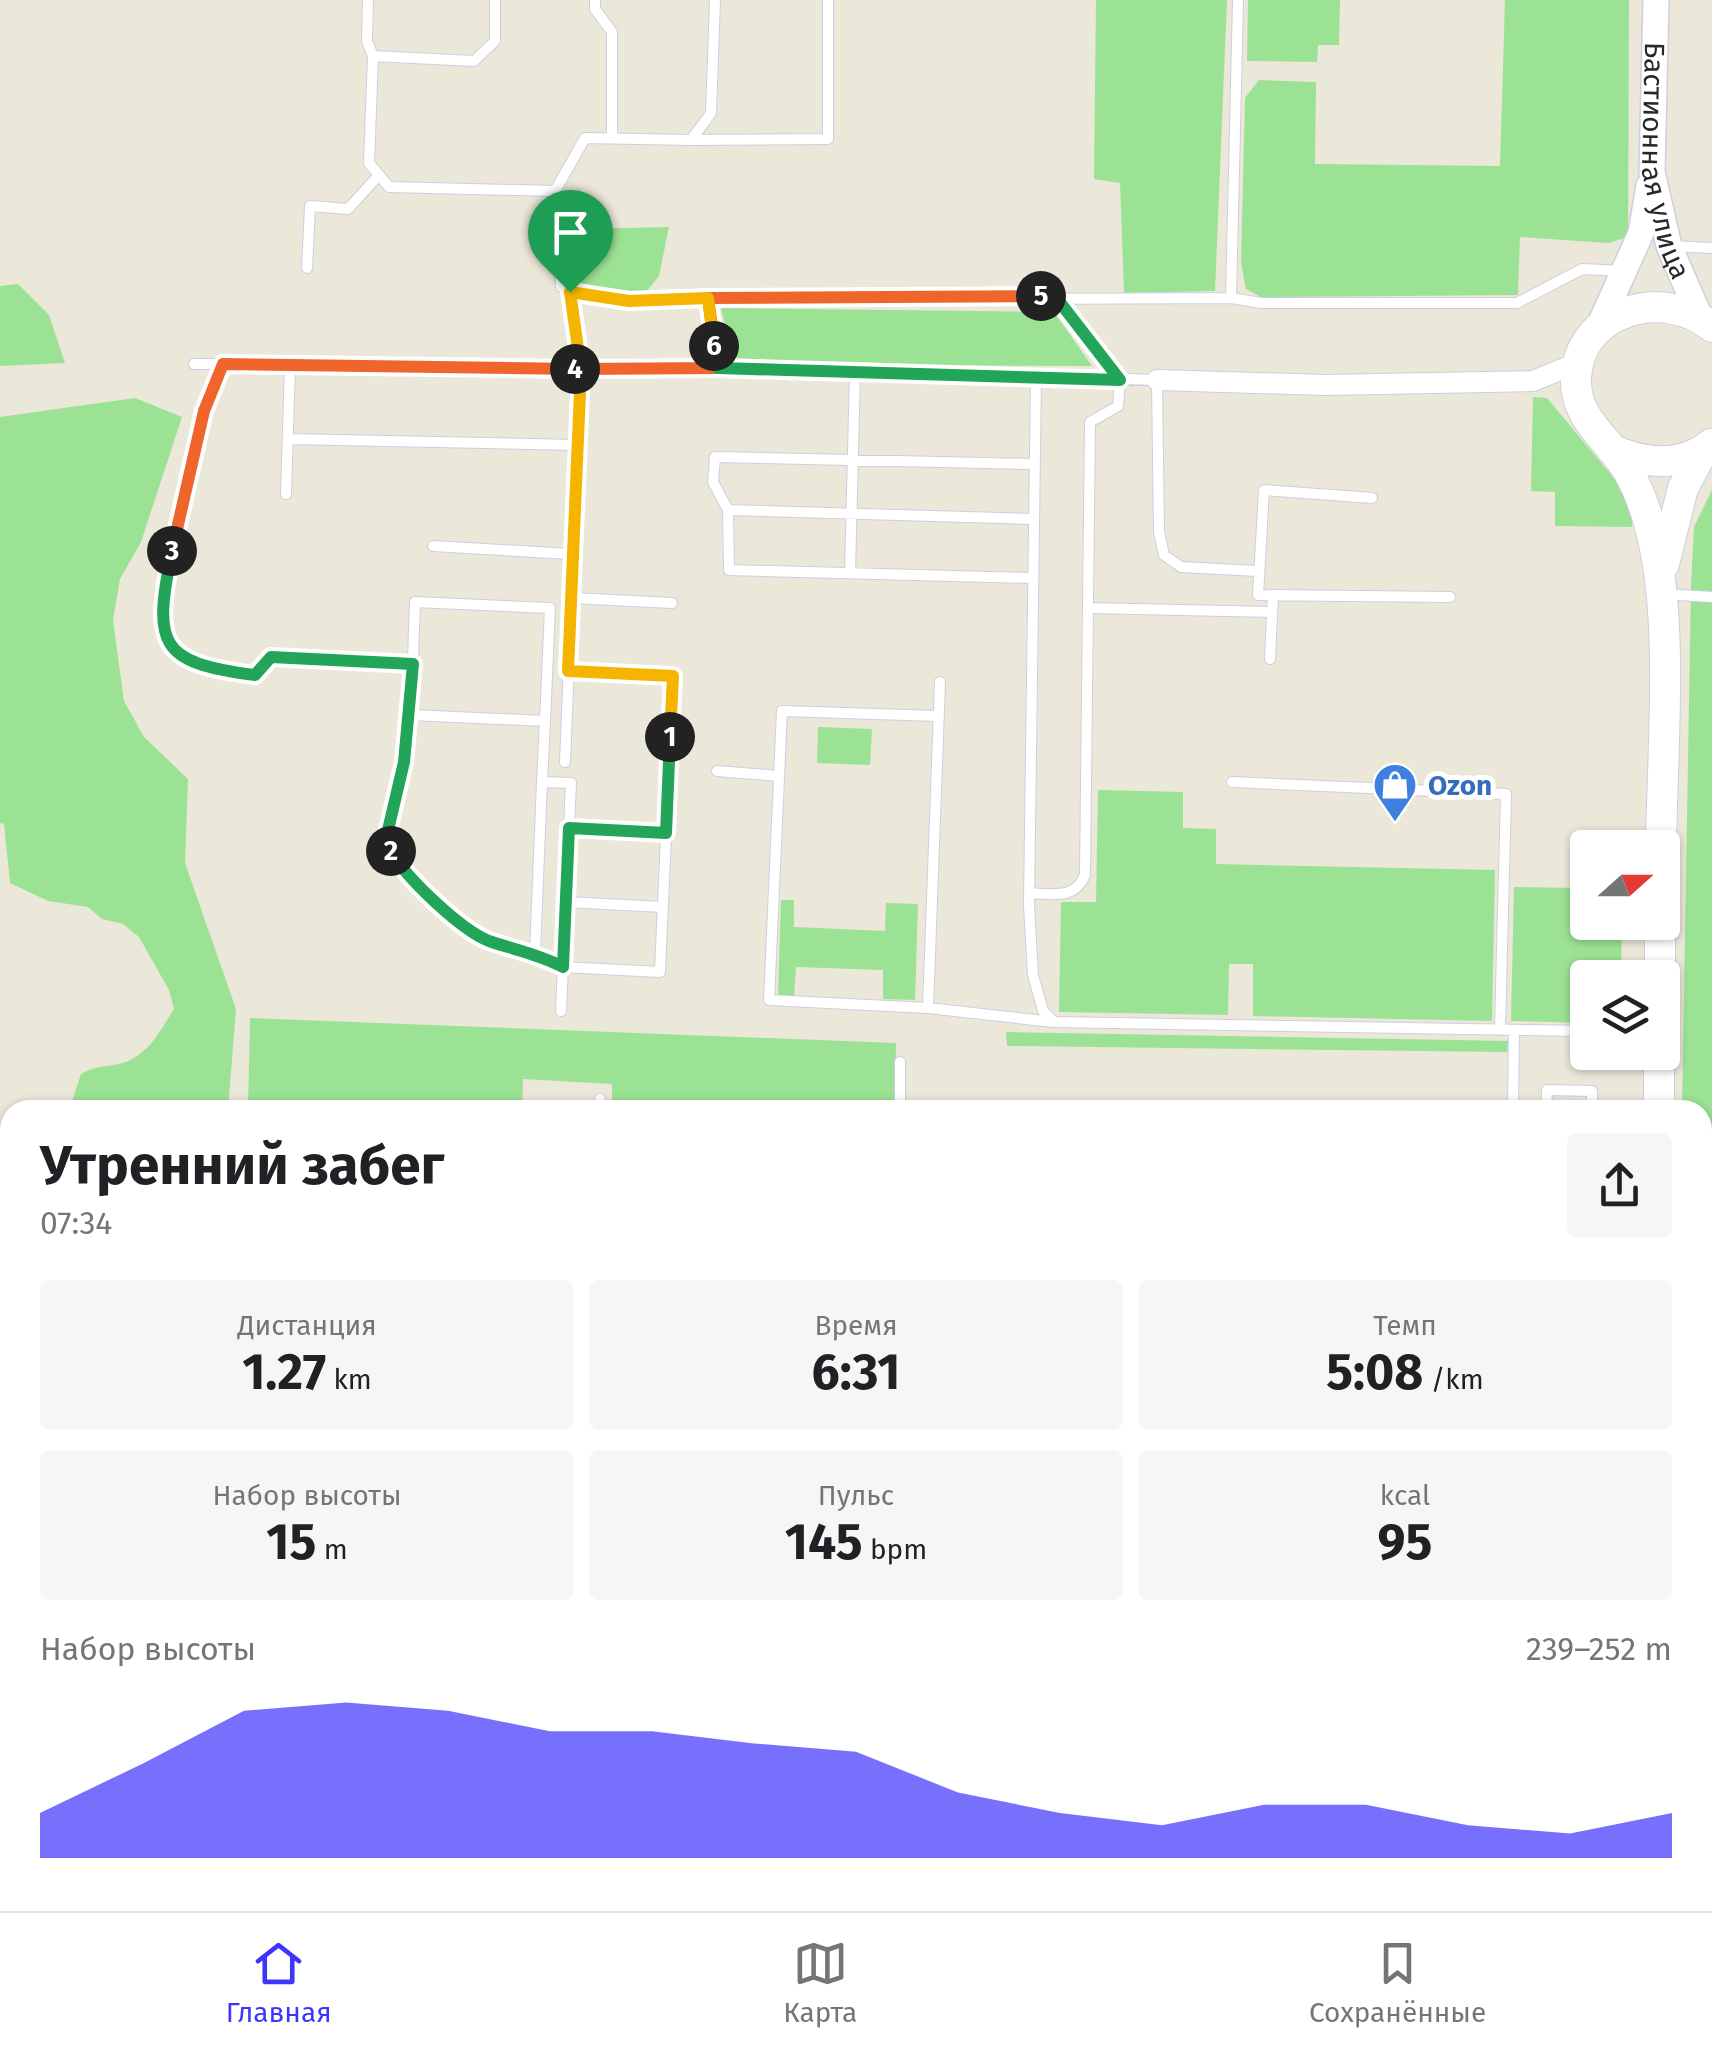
<!DOCTYPE html>
<html lang="ru">
<head>
<meta charset="utf-8">
<style>
  :root { --surface:#fff; --page:#f6f6f6; --text:#202124; --muted:#757577; --line:#e0e0e0; --accent:#3e35fb }
  body { margin:0; font-family:"Fira Sans",sans-serif; background:var(--page); color:var(--text); height:100vh; display:flex; flex-direction:column; font-size:38px; white-space:nowrap }
  * { box-sizing:border-box; margin:0 }
  p { font-size:32px; color:var(--muted) }
  .icon { flex:none; width:55px; height:55px; fill:none; stroke:currentColor; stroke-width:2; stroke-linecap:round; stroke-linejoin:round }
  .map { position:relative; flex:1; overflow:hidden }
  .panel { position:absolute; left:0px; top:1100px; width:1712px; height:812px; display:flex; flex-direction:column; background:var(--surface); border-radius:30px 30px 0 0; box-shadow:0 2px 8px #0004 }
  .panel>* { flex:none }
  .needle { width:65px; rotate:69deg }
  .fabs { position:absolute; left:1570px; top:830px; display:grid; gap:20px }
  .fabs a { display:grid; place-items:center; width:110px; height:110px; border-radius:10px; background:var(--surface); box-shadow:0 2px 8px #0004; font-size:50px }
  .pin { position:absolute; display:grid; place-items:center; width:85px; height:85px; color:#fff; margin:-102px -42px; border-radius:50% 50% 50% 0; rotate:-45deg; box-shadow:0 0 10px #0007 }
  .pin .icon { rotate:45deg }
  .km { position:absolute; width:50px; height:50px; margin:-25px; border-radius:50%; background:#222; color:#fff; font-size:28px; line-height:50px; text-align:center }
  .round { display:grid; place-items:center; flex:none; width:105px; height:105px; border-radius:10px; background:var(--page) }
  .headline { display:flex; align-items:center; justify-content:space-between; height:170px; padding:0 40px }
  h1 { font-size:55px; font-weight:700; line-height:75px }
  .metrics { display:grid; grid-template-columns:repeat(3,1fr); gap:15px; height:170px; padding:10px 40px }
  .metrics div { display:grid; align-content:center; border-radius:10px; background:var(--page); text-align:center }
  .metrics b { font-size:50px; font-weight:700 }
  .metrics small { font-size:28px; font-weight:400 }
  .metrics p { font-size:28px }
  .chart { height:280px; padding:20px 40px }
  .chart p { display:flex; justify-content:space-between }
  .chart svg { width:100%; height:180px; margin-top:10px; fill:var(--accent); opacity:.7 }
  .tab-bar { display:flex; justify-content:space-around; align-items:center; height:140px; border-top:2px solid var(--line); background:var(--surface); font-size:28px; color:var(--muted) }
  .tab-bar a { display:grid; justify-items:center; gap:5px }
  .tab-bar .on { color:var(--accent) }
  .map>svg:first-child { display:block }
</style>
</head>
<body>
<div class="map">
<svg width="1712" height="1911" viewBox="0 0 1712 1911">
  <rect width="100%" height="100%" fill="#ebe7d9"/>
  <path fill="#9ce294" d="M 1096,0 L 1227,0 L 1215,291 L 1124,293 L 1120,183 L 1094,179 Z
    M 1248,0 L 1340,0 L 1339,45 L 1318,45 L 1317,62 L 1247,61 Z
    M 1505,0 L 1629,0 L 1628,237 L 1608,243 L 1520,237 L 1518,295 L 1261,297 L 1246,289 L 1241,263 L 1245,98 L 1259,80 L 1316,82 L 1315,164 L 1500,166 Z
    M 669,227 L 659,276 L 643,296 L 622,290 L 581,289 L 581,229 Z
    M 18,284 L 49,315 L 65,363 L 0,366 L 0,286 Z
    M 721,308 L 1054,312 L 1092,366 L 872,365 L 733,358 Z
    M 1533,397 L 1547,398 L 1633,501 L 1632,527 L 1555,526 L 1555,492 L 1531,491 Z
    M 135,398 L 182,417 L 141,542 L 120,579 L 113,620 L 124,701 L 144,737 L 188,779 L 185,863 L 236,1009 L 228,1110 L 69,1110 L 81,1074 C 95,1066 104,1067 119,1064 C 147,1058 160,1031 174,1009 L 169,990 L 139,937 L 123,924 L 102,919 L 88,907 L 48,901 L 10,883 L 4,824 L 0,823 L 0,417 Z
    M 1712,490 L 1712,1606 L 1703,1607 L 1702,1110 L 1682,1110 L 1691,586 L 1694,527 Z
    M 818,727 L 872,729 L 870,765 L 817,763 Z
    M 1098,790 L 1183,792 L 1183,828 L 1216,829 L 1216,864 L 1495,870 L 1492,1021 L 1253,1016 L 1253,964 L 1229,964 L 1228,1015 L 1059,1012 L 1061,902 L 1096,902 Z
    M 1594,830 L 1641,831 L 1641,847 L 1594,847 Z
    M 1514,887 L 1587,888 L 1588,922 L 1622,923 L 1621,977 L 1588,978 L 1587,1023 L 1511,1021 Z
    M 781,900 L 794,900 L 794,927 L 885,931 L 886,903 L 918,904 L 915,1000 L 883,999 L 883,970 L 796,967 L 794,996 L 778,996 Z
    M 250,1018 L 896,1043 L 895,1110 L 612,1110 L 612,1084 L 523,1079 L 522,1110 L 248,1110 Z
    M 1006,1032 L 1508,1041 L 1507,1052 L 1007,1046 Z
    M 1712,1629 L 1712,1911 L 1672,1911 L 1672,1903 L 1702,1902 L 1702,1630 Z
    M 10,1875 L 10,1902 L 138,1903 L 137,1911 L 0,1911 L 0,1879 Z
    M 298,1903 L 423,1903 L 422,1911 L 298,1911 Z
    M 1469,1903 L 1599,1903 L 1599,1911 L 1469,1911 Z"/>
  <g fill="none" stroke-linecap="round" stroke-linejoin="round">
    <defs>
      <path id="service" d="M 368,0 L 367,41 L 373,56
        M 495,0 L 495,41 L 474,61 L 373,56 L 369,163 L 389,187 L 555,191 L 561,287 L 580,295 L 629,301 L 1231,298
        M 595,0 L 595,9 L 612,32 L 612,138
        M 1238,0 L 1231,298 L 1261,303 L 1517,303 L 1582,269 L 1623,271
        M 691,140 L 828,139 L 828,0
        M 555,191 L 585,138 L 691,140 L 711,113 L 715,0
        M 1670,246 L 1712,248
        M 307,268 L 310,206 L 348,209 L 379,175
        M 708,298 L 717,368
        M 194,364 L 748,367 L 1157,380 L 1159,532 L 1164,555 L 1181,567 L 1258,571
        M 223,365 L 204,411 L 162,599 C 167,667 195,668 255,675 L 271,657 L 413,663
        M 1036,376 L 1029,905 L 1033,975 L 1043,1011 L 1054,1022 L 1588,1031
        M 288,439 L 577,445
        M 286,494 L 290,365
        M 1372,498 L 1264,490 L 1258,595 L 1450,597
        M 728,510 L 713,482 L 715,457 L 1033,464
        M 433,546 L 570,554
        M 850,573 L 855,373
        M 1031,578 L 729,570 L 728,510 L 1032,519
        M 1663,594 L 1712,597
        M 572,598 L 672,603
        M 415,602 L 550,608 L 545,721 L 411,715 Z
        M 1089,608 L 1272,612
        M 1270,659 L 1273,595
        M 940,682 L 928,1008 L 1053,1022
        M 411,715 L 388,830 L 392,854 L 436,903 L 486,940 L 535,952 L 563,967 L 660,972 L 673,676 L 568,671
        M 545,721 L 542,782 L 571,783 L 561,1011
        M 565,762 L 581,369 L 570,292
        M 717,771 L 779,776
        M 1232,782 L 1506,794 L 1500,1029
        M 569,828 L 666,833
        M 1029,893 C 1052,894 1075,900 1085,875 L 1090,422 L 1118,406 L 1120,380 L 1055,296
        M 566,902 L 663,907
        M 535,952 L 542,782
        M 928,1008 L 769,1000 L 782,711 L 938,716
        M 900,1062 L 900,1110
        M 600,1110 L 600,1099
        M 1513,1110 L 1514,1030
        M 1546,1110 L 1547,1090 L 1592,1091 L 1592,1110
        M 1702,1614 L 1712,1613
        M 292,1902 L 292,1911
        M 466,1911 L 466,1902
        M 887,1911 L 887,1902
        M 1348,1911 L 1348,1902"/>
      <path id="minor" d="M 1157,380 L 1325,385 L 1533,381 L 1577,363"/>
      <g id="tertiary">
        <path id="s1" d="M 1656,0 L 1652,172 L 1669,246 L 1699,315"/>
        <path d="M 1597,331 L 1641,233 L 1649,186"/>
      </g>
      <path id="secondary" d="M 1611,449 C 1643,464 1682,468 1711,444
        M 1664,564 L 1683,488 L 1704,449
        M 1661,848 C 1662,754 1674,623 1652,535 C 1647,513 1639,490 1628,471 C 1610,440 1575,420 1576,380 C 1577,310 1664,287 1712,327
        M 1660,978 L 1660,922
        M 1659,1110 L 1659,1052
        M 1649,1911 L 1649,1902"/>
    </defs>
    <use href="#service" stroke="#cfcee1" stroke-width="12"/>
    <use href="#minor" stroke="#cfcee1" stroke-width="22"/>
    <use href="#tertiary" stroke="#cfcee1" stroke-width="28"/>
    <use href="#secondary" stroke="#cfcee1" stroke-width="32"/>
    <use href="#service" stroke="#fff" stroke-width="10"/>
    <use href="#minor" stroke="#fff" stroke-width="20"/>
    <use href="#tertiary" stroke="#fff" stroke-width="25"/>
    <use href="#secondary" stroke="#fff" stroke-width="30"/>
    <path stroke="#9e9cb2" stroke-width="5" d="M 1702,1825 L 1712,1577
      M 1699,1911 L 1699,1902"/>
  </g>
  <g fill="none" stroke-linecap="round" stroke-linejoin="round">
    <defs>
      <path id="split-1" d="M 570,292 L 581,369 L 568,671 L 673,676 L 670,737"/>
      <path id="split-2" d="M 391,851 C 405,877 461,930 489,941 C 515,950 538,954 563,967 L 569,828 L 666,833 L 670,737"/>
      <path id="split-3" d="M 172,551 C 153,644 158,663 255,675 L 271,657 L 413,664 L 404,762 L 388,830 L 391,851"/>
      <path id="split-4" d="M 172,551 L 204,411 L 223,364 L 575,369"/>
      <path id="split-5" d="M 575,369 L 718,368 L 708,298 L 1041,296"/>
      <path id="split-6" d="M 714,346 L 718,368 L 1120,380 L 1055,296 L 1041,296"/>
      <path id="split-7" d="M 570,292 L 629,301 L 708,298 L 714,346"/>
    </defs>
    <use href="#split-1" stroke="#fff" stroke-width="20"/>
    <use href="#split-2" stroke="#fff" stroke-width="20"/>
    <use href="#split-3" stroke="#fff" stroke-width="20"/>
    <use href="#split-4" stroke="#fff" stroke-width="20"/>
    <use href="#split-5" stroke="#fff" stroke-width="20"/>
    <use href="#split-6" stroke="#fff" stroke-width="20"/>
    <use href="#split-7" stroke="#fff" stroke-width="20"/>
    <use href="#split-1" stroke="#f5b400" stroke-width="12"/>
    <use href="#split-2" stroke="#22a559" stroke-width="12"/>
    <use href="#split-3" stroke="#22a559" stroke-width="12"/>
    <use href="#split-4" stroke="#f0652b" stroke-width="12"/>
    <use href="#split-5" stroke="#f0652b" stroke-width="12"/>
    <use href="#split-6" stroke="#22a559" stroke-width="12"/>
    <use href="#split-7" stroke="#f5b400" stroke-width="12"/>
  </g>
  <defs>
    <symbol id="shop-pin" viewBox="-11 -11 22 30"><path d="M0 17L-7.5 6A9.5 9.5 0 1 1 7.5 6Z" fill="#3f7fe0" stroke="#fff"/><path d="M-5-2.5h2.3a2.7 3.5 0 0 1 5.4 0H5L5.5 6h-11ZM-1.5-2.5h3a1.5 2.3 0 0 0-3 0Z" fill="#fff"/></symbol>
  </defs>
  <g fill-rule="evenodd">
    <use href="#shop-pin" x="1370" y="760" width="50" height="68"/>
  </g>
  <g text-anchor="middle" stroke-width="10" stroke-linejoin="round" paint-order="stroke">
    <g font-size="28" fill="#282828" stroke="#fff">
      <text dy="10" stroke="none"><textPath href="#s1" startOffset="162">Бастионная улица</textPath></text>
    </g>
    <g font-size="28" font-weight="bold" fill="#366cbe" stroke="#fff" text-anchor="start">
      <text x="1428" y="795">Ozon</text>
    </g>
  </g>
</svg>
<div class="fabs">
<a><svg class="needle" viewBox="-14 -14 28 28"><path d="M0-13l5 13h-10z" fill="#e53935"/><path d="M0 13l5-13h-10z" fill="#757577"/></svg></a>
<a><svg class="icon" aria-label="layers" viewBox="0 0 24 24"><path d="M12 4l9 5-9 5-9-5zM3 14l9 5 9-5"/></svg></a>
</div>
<div class="pin" style="left:570px;top:292px;background:#1e9e55"><svg class="icon" aria-label="arrive" viewBox="0 0 24 24"><path d="M6 21V4h12l-3 4 3 4H6"/></svg></div>
<b class="km" style="left:670px;top:737px">1</b>
<b class="km" style="left:391px;top:851px">2</b>
<b class="km" style="left:172px;top:551px">3</b>
<b class="km" style="left:575px;top:369px">4</b>
<b class="km" style="left:1041px;top:296px">5</b>
<b class="km" style="left:714px;top:346px">6</b>
<section class="panel">
<div class="headline"><div><h1>Утренний забег</h1><p>07:34</p></div><a class="round"><svg class="icon" aria-label="share" viewBox="0 0 24 24"><path d="M12 15V3M7 8l5-5 5 5M5 13v7h14v-7"/></svg></a></div>
<div class="metrics">
<div><p>Дистанция</p><b>1.27<small> km</small></b></div>
<div><p>Время</p><b>6:31</b></div>
<div><p>Темп</p><b>5:08<small> /km</small></b></div>
</div>
<div class="metrics">
<div><p>Набор высоты</p><b>15<small> m</small></b></div>
<div><p>Пульс</p><b>145<small> bpm</small></b></div>
<div><p>kcal</p><b>95</b></div>
</div>
<div class="chart"><p><span>Набор высоты</span>239–252 m</p>
<svg viewBox="0 0 160 44" preserveAspectRatio="none"><path d="M0 44V33L10 21L20 8L30 6L40 8L50 13L60 13L70 16L80 18L90 28L100 33L110 36L120 31L130 31L140 36L150 38L160 33V44z"/></svg>
</div>
</section>
</div>
<nav class="tab-bar">
<a class="on"><svg class="icon" aria-label="home" viewBox="0 0 24 24"><path d="M3 11l9-7 9 7M6 9v11h12V9"/></svg>Главная</a>
<a><svg class="icon" aria-label="map" viewBox="0 0 24 24"><path d="M3 6l6-2 6 2 6-2v14l-6 2-6-2-6 2zM9 4v14M15 6v14"/></svg>Карта</a>
<a><svg class="icon" aria-label="saved" viewBox="0 0 24 24"><path d="M7 4h10v16l-5-4-5 4z"/></svg>Сохранённые</a>
</nav>
</body>
</html>
